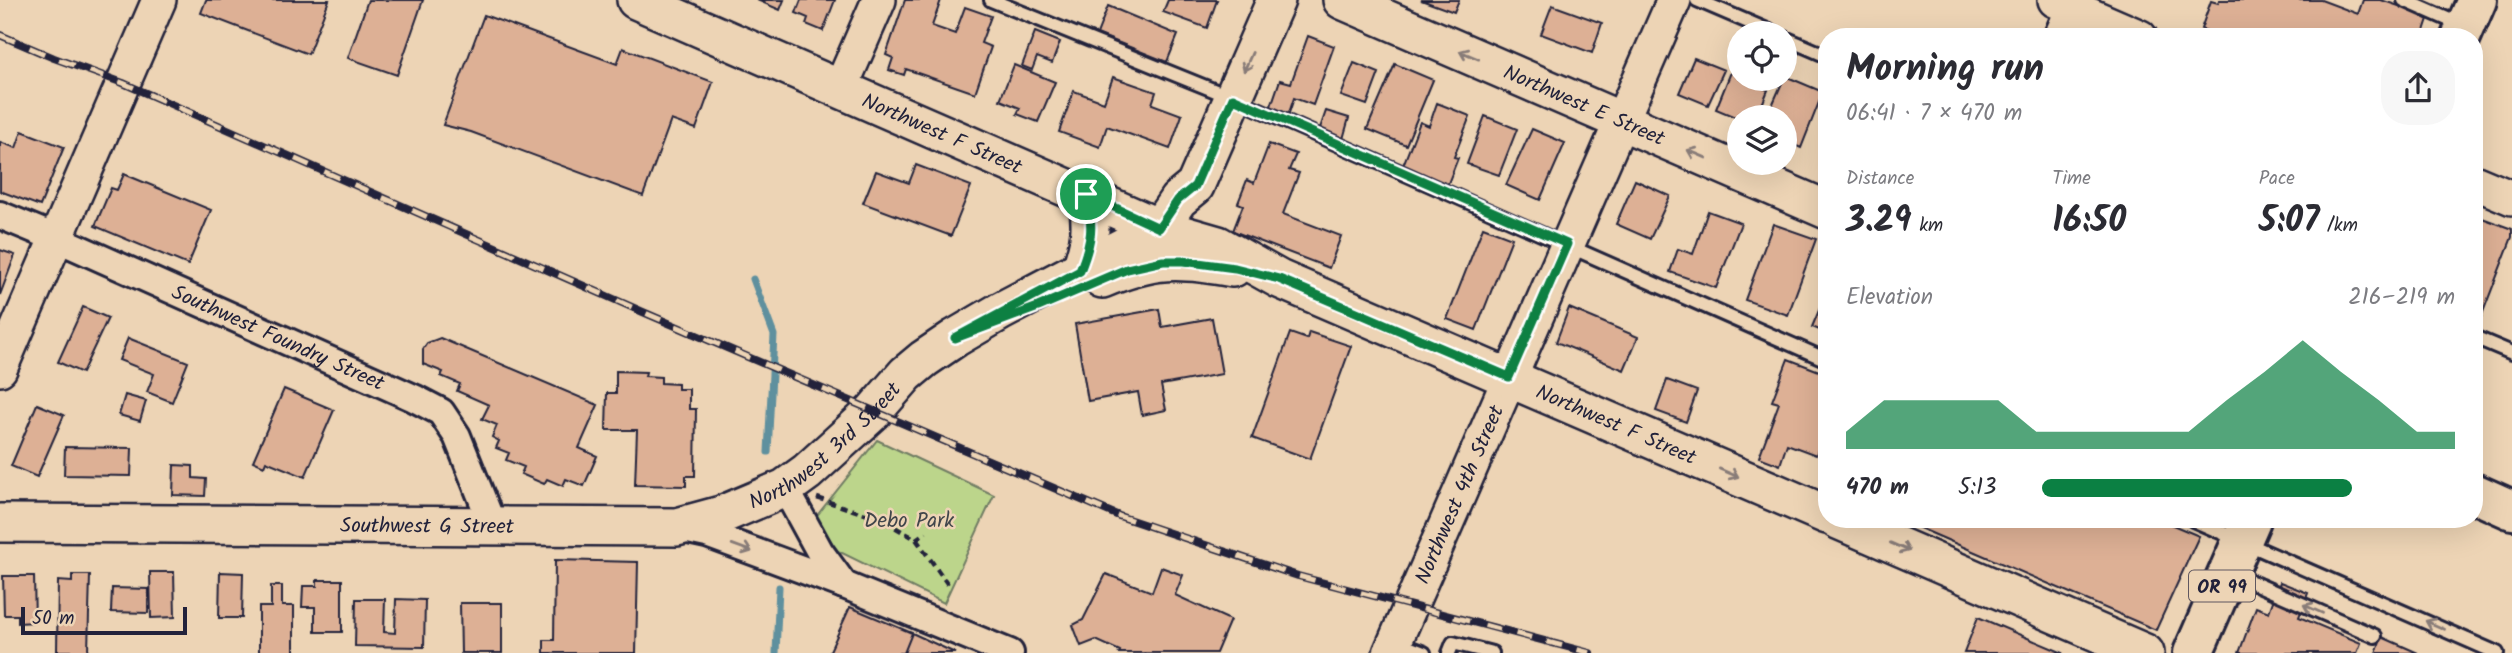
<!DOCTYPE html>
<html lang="en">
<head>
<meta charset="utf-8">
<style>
  :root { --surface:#fff; --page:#f7f7f7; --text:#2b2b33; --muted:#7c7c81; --accent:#0b8043 }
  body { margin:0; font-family:Kalam,sans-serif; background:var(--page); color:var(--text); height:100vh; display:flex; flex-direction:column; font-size:26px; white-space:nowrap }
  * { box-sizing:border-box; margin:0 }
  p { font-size:23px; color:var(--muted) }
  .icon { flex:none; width:38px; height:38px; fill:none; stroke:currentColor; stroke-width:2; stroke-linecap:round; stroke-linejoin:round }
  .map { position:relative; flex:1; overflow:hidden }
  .details { position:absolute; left:1818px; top:28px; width:665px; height:500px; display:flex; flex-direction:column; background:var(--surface); border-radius:28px; box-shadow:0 7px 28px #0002 }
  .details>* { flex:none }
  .controls { position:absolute; left:1727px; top:21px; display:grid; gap:14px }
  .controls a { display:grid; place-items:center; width:70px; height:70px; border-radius:50%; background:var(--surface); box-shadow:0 7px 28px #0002; font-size:35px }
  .scale { position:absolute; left:21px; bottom:18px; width:166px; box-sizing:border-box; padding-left:7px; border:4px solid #22223b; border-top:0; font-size:19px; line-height:24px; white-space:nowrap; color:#22223b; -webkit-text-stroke:5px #edd4b5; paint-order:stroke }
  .pin { position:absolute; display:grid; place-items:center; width:60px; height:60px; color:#fff; margin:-30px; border:4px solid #fff; border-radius:50%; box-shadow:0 2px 7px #0007 }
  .round { display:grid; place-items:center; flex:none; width:74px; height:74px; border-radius:28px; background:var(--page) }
  .head { display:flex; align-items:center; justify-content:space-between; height:119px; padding:0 28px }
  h1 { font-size:38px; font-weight:800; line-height:52px }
  .metrics { display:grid; grid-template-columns:repeat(3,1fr); gap:10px; height:119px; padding:7px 28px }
  .metrics div { display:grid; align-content:center }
  .metrics b { font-size:35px; font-weight:800 }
  .metrics small { font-size:19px; font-weight:400 }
  .metrics p { font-size:19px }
  .chart { height:196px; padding:14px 28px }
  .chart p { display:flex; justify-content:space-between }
  .chart svg { width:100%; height:126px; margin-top:7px; fill:var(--accent); opacity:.7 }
  ul { padding:0 28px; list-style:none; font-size:23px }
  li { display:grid; grid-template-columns:112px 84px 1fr; align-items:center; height:52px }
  li i { height:18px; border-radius:9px; background:var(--accent) }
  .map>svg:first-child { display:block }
</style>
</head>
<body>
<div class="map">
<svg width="2512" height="653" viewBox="0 0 2512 653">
  <rect width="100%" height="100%" fill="#edd4b5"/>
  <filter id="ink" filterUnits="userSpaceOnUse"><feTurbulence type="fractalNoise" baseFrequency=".0143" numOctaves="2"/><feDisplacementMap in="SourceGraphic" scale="14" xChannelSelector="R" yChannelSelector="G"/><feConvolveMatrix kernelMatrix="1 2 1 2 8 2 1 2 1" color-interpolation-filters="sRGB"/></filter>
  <g filter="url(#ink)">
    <path fill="#bcd58b" stroke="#6f7c63" stroke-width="2" d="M 877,440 L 994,495 L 944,603 L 838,551 L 815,518 Z"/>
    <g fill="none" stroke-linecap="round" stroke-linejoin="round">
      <path stroke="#5f909e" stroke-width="7" d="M 753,279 L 774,335 L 768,452
        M 776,653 L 779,587"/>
    </g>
    <path fill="#ddb095" stroke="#22223b" stroke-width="2" d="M 206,0 L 329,0 L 308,54 L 201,13 Z
      M 368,0 L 423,0 L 397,75 L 348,58 Z
      M 757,0 L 784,0 L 780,10 Z
      M 801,0 L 835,0 L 823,31 L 806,24 L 808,18 L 796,13 Z
      M 905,0 L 941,0 L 932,26 L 955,34 L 965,7 L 991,16 L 981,43 L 991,47 L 975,93 L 906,69 L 904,75 L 889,70 L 893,58 L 886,55 Z
      M 1168,0 L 1217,0 L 1207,28 L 1163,12 Z
      M 1421,0 L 1459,0 L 1454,12 Z
      M 2219,0 L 2321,0 L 2358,14 L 2363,0 L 2381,0 L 2429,16 L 2422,37 L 2224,37 L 2201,29 L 2211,1 L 2218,3 Z
      M 1552,5 L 1602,23 L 1592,53 L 1541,34 Z
      M 1108,6 L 1178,35 L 1167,62 L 1097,34 Z
      M 484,15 L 617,64 L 623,48 L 713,82 L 696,129 L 671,120 L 643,196 L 471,132 L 443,125 Z
      M 1035,32 L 1060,42 L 1052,63 L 1037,57 L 1032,70 L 1022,66 Z
      M 1308,36 L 1334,46 L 1313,105 L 1294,98 L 1287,119 L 1269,112 L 1280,80 L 1291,83 Z
      M 1694,58 L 1724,70 L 1708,105 L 1679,93 Z
      M 1354,63 L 1379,73 L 1367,105 L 1341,96 Z
      M 1395,64 L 1433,80 L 1406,145 L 1367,129 Z
      M 1014,65 L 1055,82 L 1038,122 L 1017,114 L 1020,108 L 1000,100 Z
      M 1733,67 L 1740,70 L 1740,79 L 1747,79 L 1746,81 L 1768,90 L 1757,117 L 1740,119 L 1716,109 Z
      M 1785,76 L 1823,92 L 1801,148 L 1785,141 L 1785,117 L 1767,117 Z
      M 1113,77 L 1156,92 L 1152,104 L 1182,115 L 1170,149 L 1107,126 L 1100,147 L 1059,132 L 1074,91 L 1104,102 Z
      M 1437,103 L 1470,116 L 1454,157 L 1458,158 L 1447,186 L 1402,168 L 1420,122 L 1429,126 Z
      M 1326,111 L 1349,118 L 1343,139 L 1319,131 Z
      M 1485,116 L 1517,129 L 1499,175 L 1467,164 Z
      M 1532,129 L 1565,143 L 1540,200 L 1506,185 Z
      M 22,131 L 64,147 L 40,206 L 0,191 L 0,142 L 16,148 Z
      M 1269,144 L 1296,154 L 1289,170 L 1299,173 L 1283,214 L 1341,236 L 1329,268 L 1233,231 L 1243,205 L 1238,203 L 1247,180 L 1254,183 Z
      M 916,165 L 971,186 L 951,236 L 863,203 L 876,171 L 909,183 Z
      M 124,174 L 211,210 L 188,265 L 95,226 L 111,188 L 117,190 Z
      M 1635,180 L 1670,196 L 1650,239 L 1616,224 Z
      M 1708,211 L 1741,223 L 1716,288 L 1670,272 L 1678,249 L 1693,254 Z
      M 2474,215 L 2512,229 L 2512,237 L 2478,325 L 2474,324 Z
      M 1773,224 L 1816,239 L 1788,315 L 1745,300 Z
      M 1483,227 L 1512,238 L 1476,330 L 1447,319 Z
      M 0,250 L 15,255 L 0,295 Z
      M 1825,296 L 1827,297 L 1827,333 L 1812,327 Z
      M 83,307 L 108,318 L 82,373 L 58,362 Z
      M 1569,308 L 1638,337 L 1624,370 L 1556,342 Z
      M 1159,309 L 1162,327 L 1212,318 L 1222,374 L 1161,385 L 1166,410 L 1142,415 L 1138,392 L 1088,401 L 1075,324 Z
      M 1309,332 L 1351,346 L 1310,459 L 1252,438 L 1290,333 L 1307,339 Z
      M 128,338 L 188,362 L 172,402 L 147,392 L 154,374 L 119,360 Z
      M 440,338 L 598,405 L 579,448 L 597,456 L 584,486 L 566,479 L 563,486 L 547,479 L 544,484 L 521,474 L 524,467 L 506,460 L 509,453 L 496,448 L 499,441 L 492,437 L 497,425 L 482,419 L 489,405 L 457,391 L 460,384 L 441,376 L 443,372 L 423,364 L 423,349 L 427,343 Z
      M 1788,359 L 1827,374 L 1827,425 L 1816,455 L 1787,444 L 1780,465 L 1759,457 L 1779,403 L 1772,401 Z
      M 616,371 L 646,372 L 645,376 L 661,377 L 661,383 L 678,384 L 678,389 L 689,389 L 689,409 L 696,409 L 695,476 L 686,476 L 686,486 L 635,485 L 637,430 L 606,430 L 607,393 L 616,393 Z
      M 1667,380 L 1697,391 L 1686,422 L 1656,411 Z
      M 284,389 L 334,410 L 305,477 L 266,461 L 264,466 L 253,461 Z
      M 125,395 L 146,401 L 140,421 L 119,415 Z
      M 37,404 L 64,415 L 37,477 L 11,466 Z
      M 65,447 L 132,448 L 131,476 L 64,475 Z
      M 174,465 L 193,466 L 193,478 L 206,479 L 205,496 L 173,495 Z
      M 1901,520 L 2161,520 L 2199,536 L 2156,630 Z
      M 555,560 L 638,562 L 636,653 L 544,653 L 544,640 L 554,640 Z
      M 1161,567 L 1183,575 L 1175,595 L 1230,620 L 1216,653 L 1119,653 L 1120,651 L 1096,640 L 1081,646 L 1073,625 L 1083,620 L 1106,574 L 1152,592 Z
      M 150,572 L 174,572 L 175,617 L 151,618 Z
      M 220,572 L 243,573 L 242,618 L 219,618 Z
      M 72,575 L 90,575 L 88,651 L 57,651 L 58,581 L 72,582 Z
      M 3,576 L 34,576 L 35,622 L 18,623 L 18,615 L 4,615 Z
      M 317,580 L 342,580 L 342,632 L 315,632 L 315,607 L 302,607 L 303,586 L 317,586 Z
      M 2280,582 L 2308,593 L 2299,617 L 2361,643 L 2357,653 L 2239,653 L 2256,607 L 2269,612 Z
      M 271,586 L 282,586 L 282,606 L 294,606 L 294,653 L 259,653 L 259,607 L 271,607 Z
      M 112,588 L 149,589 L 148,613 L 111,612 Z
      M 356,599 L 385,599 L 384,632 L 395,633 L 396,599 L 425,600 L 424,647 L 355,646 Z
      M 460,603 L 502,603 L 502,653 L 461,653 Z
      M 850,607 L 912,633 L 904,653 L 829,653 Z
      M 1978,617 L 2063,653 L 1964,653 Z
      M 912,633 L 955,653 L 904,653 Z
      M 2382,637 L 2418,653 L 2376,653 Z"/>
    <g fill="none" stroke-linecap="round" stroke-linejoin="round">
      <defs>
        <path id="service" d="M 991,0 L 1233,98 L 1827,360
          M 1697,0 L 1774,33
          M 2404,0 L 2461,25
          M 1785,38 L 1827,56
          M 2474,337 L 2512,353
          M 2193,520 L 2497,653
          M 2231,573 L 2375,636
          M 1395,642 L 1424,653
          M 1449,653 L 1453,643 L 1492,653"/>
        <g id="minor">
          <path d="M 2057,37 L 2073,0"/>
          <path id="s1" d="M 0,215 L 58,239 L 414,398 L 441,412 L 457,436 L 493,526"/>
          <path d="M 785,488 L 820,552 L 844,585"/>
          <path d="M 679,528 L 707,534 L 844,585 L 1010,653"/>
        </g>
        <g id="tertiary">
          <path d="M 2055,0 L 2140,37"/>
          <path d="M 841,87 L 879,0"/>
          <path d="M 2474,182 L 2512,198"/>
          <path d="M 0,369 L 159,0"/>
          <path id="s2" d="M 1390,653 L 1674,0"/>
        </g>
        <g id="secondary">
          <path id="s3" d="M 636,0 L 1159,228 L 1218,245 L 1279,279 L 1827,515"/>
          <path id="s4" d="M 1342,0 L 1827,210"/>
          <path d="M 1080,271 C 1091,243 1093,223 1086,194"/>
          <path d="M 1102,279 C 1154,258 1178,258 1233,268"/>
          <path d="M 1838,520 L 2145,653"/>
          <path id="s5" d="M 0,523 L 677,527 L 721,515 L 785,488 L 807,472 L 873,412 L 906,374 L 924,359 L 955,338 L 1001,311 L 1159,228 L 1178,200 L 1195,186 L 1276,0"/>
        </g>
        <path id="primary" d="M 2474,493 L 2512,510"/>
        <path id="trunk" d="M 2461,37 L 2477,0
          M 2193,653 L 2251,520"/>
      </defs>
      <use href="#service" stroke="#22223b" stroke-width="18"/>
      <use href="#minor" stroke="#22223b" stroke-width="32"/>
      <use href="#tertiary" stroke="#22223b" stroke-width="38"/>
      <use href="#secondary" stroke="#22223b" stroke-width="42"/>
      <use href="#primary" stroke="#22223b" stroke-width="44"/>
      <use href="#trunk" stroke="#22223b" stroke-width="44"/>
      <path stroke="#22223b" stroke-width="4.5" stroke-dasharray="7 5" stroke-linecap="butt" d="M 817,498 L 880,519 L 916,539 L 949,586
        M 916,539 L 926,532"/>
      <use href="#service" stroke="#edd4b5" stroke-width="12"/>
      <use href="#minor" stroke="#edd4b5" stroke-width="26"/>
      <use href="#tertiary" stroke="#edd4b5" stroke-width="33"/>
      <use href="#secondary" stroke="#edd4b5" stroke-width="37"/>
      <use href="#primary" stroke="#edd4b5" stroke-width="38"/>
      <use href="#trunk" stroke="#edd4b5" stroke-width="38"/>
      <defs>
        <path id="rail" d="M 0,35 L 54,58 L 123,83 L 643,312 L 1119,516 L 1298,576 L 1590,653"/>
      </defs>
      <use href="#rail" stroke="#22223b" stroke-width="8"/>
      <use href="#rail" stroke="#edd4b5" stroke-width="5" stroke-dasharray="16" stroke-linecap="butt"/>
    </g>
    <defs><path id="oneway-shaft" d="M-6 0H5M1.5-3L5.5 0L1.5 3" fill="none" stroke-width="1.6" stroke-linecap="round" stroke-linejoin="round" transform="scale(1.75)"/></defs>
    <g stroke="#887b78">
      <use href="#oneway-shaft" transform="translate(1469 55) rotate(-157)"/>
      <use href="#oneway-shaft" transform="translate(1248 62) rotate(114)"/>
      <use href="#oneway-shaft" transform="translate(1697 154) rotate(-157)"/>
      <use href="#oneway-shaft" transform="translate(1729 473) rotate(23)"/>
      <use href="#oneway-shaft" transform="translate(1900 547) rotate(23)"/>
      <use href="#oneway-shaft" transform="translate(742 548) rotate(20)"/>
      <use href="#oneway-shaft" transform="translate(2313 609) rotate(-156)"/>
      <use href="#oneway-shaft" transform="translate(2435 625) rotate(-156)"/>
    </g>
  </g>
  <g fill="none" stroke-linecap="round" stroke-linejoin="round" filter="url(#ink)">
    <defs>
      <path id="route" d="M 1233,98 L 1567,244 L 1509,377 L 1279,279 L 1235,268 L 1183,261 L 1163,261 L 1127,269 L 1038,307 L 955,338 L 1080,271 C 1092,241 1094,226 1086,194 L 1159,228 L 1178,200 L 1195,186 Z"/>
    </defs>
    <use href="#route" stroke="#fff" stroke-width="14"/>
    <use href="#route" stroke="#0b8043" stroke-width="9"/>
  </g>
  <g text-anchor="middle" stroke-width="5" stroke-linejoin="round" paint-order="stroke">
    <rect fill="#edd4b5" stroke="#5f5760" stroke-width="2" x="2189" y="570.5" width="66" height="31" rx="5"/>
    <g font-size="19" font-weight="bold" fill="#22223b">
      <text x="2222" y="593">OR 99</text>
    </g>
    <g font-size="21" fill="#22223b" stroke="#edd4b5">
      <text dy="7" stroke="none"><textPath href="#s4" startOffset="264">Northwest E Street</textPath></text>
      <text dy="7" stroke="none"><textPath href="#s3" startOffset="334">Northwest F Street</textPath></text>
      <text dy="7" stroke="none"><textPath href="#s1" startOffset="304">Southwest Foundry Street</textPath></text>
      <text dy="7" stroke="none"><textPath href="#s3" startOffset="1069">Northwest F Street</textPath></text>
      <text dy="7" stroke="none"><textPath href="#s5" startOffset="849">Northwest 3rd Street</textPath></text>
      <text dy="7" stroke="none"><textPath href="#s2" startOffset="173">Northwest 4th Street</textPath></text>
      <text dy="7" stroke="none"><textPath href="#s5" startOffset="427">Southwest G Street</textPath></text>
    </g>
    <g font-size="21" fill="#41464b" stroke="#edd4b5">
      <text x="909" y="527">Debo Park</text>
    </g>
  </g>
</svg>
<div class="controls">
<a><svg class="icon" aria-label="locate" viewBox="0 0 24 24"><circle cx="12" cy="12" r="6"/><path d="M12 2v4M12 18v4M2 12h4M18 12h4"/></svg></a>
<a><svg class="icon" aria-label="layers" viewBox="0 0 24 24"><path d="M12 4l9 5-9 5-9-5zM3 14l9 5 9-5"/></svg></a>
</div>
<div class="scale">50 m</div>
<div class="pin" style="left:1086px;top:194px;background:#1e9e55"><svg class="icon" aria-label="arrive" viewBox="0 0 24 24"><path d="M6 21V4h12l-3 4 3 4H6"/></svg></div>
<section class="details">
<div class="head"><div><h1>Morning run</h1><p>06:41 · 7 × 470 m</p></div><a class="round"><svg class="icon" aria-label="share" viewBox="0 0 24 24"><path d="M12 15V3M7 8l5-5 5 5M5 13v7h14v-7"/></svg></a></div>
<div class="metrics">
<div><p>Distance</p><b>3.29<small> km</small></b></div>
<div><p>Time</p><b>16:50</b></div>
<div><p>Pace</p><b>5:07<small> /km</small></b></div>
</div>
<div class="chart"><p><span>Elevation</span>216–219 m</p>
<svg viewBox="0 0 160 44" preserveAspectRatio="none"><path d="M0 44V38L10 27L20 27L30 27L40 27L50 38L60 38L70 38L80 38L90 38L100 27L110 17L120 6L130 17L140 27L150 38L160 38V44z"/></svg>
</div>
<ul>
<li><b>470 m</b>5:13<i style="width:75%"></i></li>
</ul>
</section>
</div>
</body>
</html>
